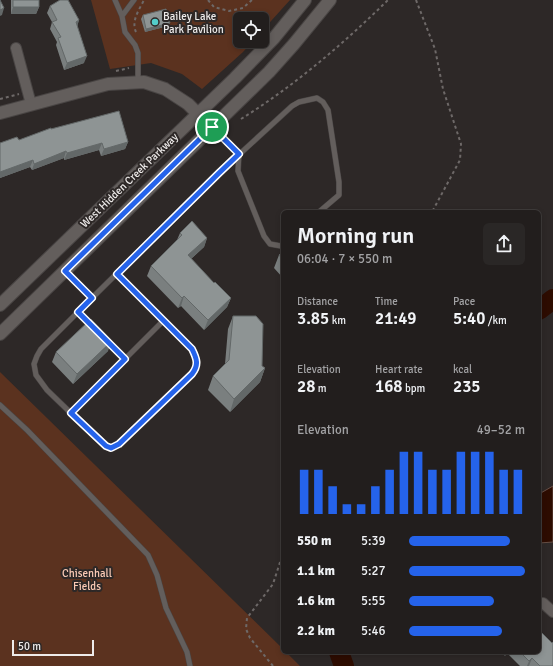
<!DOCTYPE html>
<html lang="en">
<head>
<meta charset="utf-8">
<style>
  :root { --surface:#221e1d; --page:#2a2726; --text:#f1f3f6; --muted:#a2a2a4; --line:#3f3c3b; --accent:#2563eb }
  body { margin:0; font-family:Signika,sans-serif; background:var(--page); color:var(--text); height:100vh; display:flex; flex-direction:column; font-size:15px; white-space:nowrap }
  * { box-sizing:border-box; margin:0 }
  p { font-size:13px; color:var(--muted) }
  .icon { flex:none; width:22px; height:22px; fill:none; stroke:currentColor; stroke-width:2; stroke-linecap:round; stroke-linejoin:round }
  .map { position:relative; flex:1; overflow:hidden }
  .drawer { position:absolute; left:281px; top:210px; width:260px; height:444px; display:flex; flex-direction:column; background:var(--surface); border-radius:6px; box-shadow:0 2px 6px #0003,0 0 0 1px var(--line) }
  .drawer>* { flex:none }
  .controls { position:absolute; left:233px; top:12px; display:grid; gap:8px }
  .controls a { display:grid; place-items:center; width:36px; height:36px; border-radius:6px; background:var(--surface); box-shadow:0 2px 6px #0003,0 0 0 1px var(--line); font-size:20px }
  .scale { position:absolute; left:12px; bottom:10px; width:82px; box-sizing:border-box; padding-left:4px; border:2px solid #eeebea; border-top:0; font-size:11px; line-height:14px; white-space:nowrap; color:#eeebea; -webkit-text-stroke:3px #2d2827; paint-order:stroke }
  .pin { position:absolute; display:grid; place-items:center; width:34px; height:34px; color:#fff; margin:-17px; border:2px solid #fff; border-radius:50%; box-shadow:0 1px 4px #0007 }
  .round { display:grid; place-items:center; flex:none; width:42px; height:42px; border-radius:6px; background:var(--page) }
  .head { display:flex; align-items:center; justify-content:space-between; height:68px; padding:0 16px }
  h1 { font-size:22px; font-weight:600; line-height:30px }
  .figures { display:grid; grid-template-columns:repeat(3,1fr); gap:6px; height:68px; padding:4px 16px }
  .figures div { display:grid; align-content:center }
  .figures b { font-size:17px; font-weight:600 }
  .figures small { font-size:11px; font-weight:400 }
  .figures p { font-size:11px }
  .chart { height:112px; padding:8px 16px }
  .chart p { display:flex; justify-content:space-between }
  .chart svg { width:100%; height:72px; margin-top:4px; stroke:var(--accent); stroke-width:6 }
  ul { padding:0 16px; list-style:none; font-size:13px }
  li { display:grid; grid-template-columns:64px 48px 1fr; align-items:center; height:30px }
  li i { height:10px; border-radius:5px; background:var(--accent) }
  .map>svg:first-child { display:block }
</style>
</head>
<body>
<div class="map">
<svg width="553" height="666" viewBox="0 0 553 666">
  <rect width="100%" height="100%" fill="#2d2827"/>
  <path fill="#5b321f" d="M 91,0 L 290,0 L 262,31 L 262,19 L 240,19 L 240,41 L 253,41 L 243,52 L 202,89 L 182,74 L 151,63 L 110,69 Z
    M 0,372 L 283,649 L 283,652 L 286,652 L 300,666 L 0,666 Z"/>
  <path fill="#2d0c00" stroke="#674f46" d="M 553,486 L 553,542 L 539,543 L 539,494 Z"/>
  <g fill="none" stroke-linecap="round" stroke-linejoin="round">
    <path stroke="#2d0c00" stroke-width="20" d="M 539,310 L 553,299
      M 339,652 L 344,666"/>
    <defs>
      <path id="lane" d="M 115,0 L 122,16 L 125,32 L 135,45 L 138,53 L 138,81
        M 122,16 L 134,0
        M 212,127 L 239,154
        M 239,154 L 238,171 L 264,236 L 270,244 L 281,246 L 283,244
        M 66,271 L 92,298 L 219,173 L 292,106 L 299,102 L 317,98 L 323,102 L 328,110 L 339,182 L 339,195 L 319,212
        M 92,298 L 41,349 L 37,356 L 34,364 L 36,375 L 47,390 L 105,446 L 111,448 L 119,444 L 192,375 L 196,368 L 197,359 L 192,349 L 117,274
        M 78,312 L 93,327
        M 106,339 L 125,359
        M 0,405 L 27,430 L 148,555 L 157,575 L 166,608 L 187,652 L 190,666
        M 71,413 L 164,320"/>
      <path id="street" d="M 16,48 L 31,104
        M 543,603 L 553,612"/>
      <path id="secondary" d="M 0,113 L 108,84 L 144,82 L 165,89 L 188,104 L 211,127
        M 0,305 L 235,78 L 274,38 L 305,0
        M 0,334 L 269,72 L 294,44 L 330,0"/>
    </defs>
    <use href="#lane" stroke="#494544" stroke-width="6"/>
    <use href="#street" stroke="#494544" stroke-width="12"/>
    <use href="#secondary" stroke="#494544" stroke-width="14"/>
    <path stroke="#6e6968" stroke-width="2" stroke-dasharray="3 3" stroke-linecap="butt" d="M 208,0 L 214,7 L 229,11 L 243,8 L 252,0
      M 416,0 L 435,49 L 443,89 L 461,144 L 460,160 L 432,212
      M 136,32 C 131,21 139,10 144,0
      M 116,71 L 129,68
      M 0,99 L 19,94
      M 241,119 C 294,86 343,44 388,0
      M 273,666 L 250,638 L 246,629 L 247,618 L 273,584 L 283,553"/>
    <use href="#lane" stroke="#635e5c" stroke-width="5"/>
    <use href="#street" stroke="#635e5c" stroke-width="10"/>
    <use href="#secondary" stroke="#635e5c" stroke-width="12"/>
  </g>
  <path fill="#7a7f7f" d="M 11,0 L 39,0 L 39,7 L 36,14 L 11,14 Z
    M 50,6 L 79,20 L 77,26 L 84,63 L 64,70 L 56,45 L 57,42 L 50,29 L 52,22 L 47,13 Z
    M 143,15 L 168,26 L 145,32 L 141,19 Z
    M 51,129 L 128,142 L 125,149 L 101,156 L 99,150 L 64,160 L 64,158 L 32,170 L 30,167 L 0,178 L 0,143 L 19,140 Z
    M 180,233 L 207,238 L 204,247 L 191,259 L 214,283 L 231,298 L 227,307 L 204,330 L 181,306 L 178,308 L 147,276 L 151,266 L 177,240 Z
    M 283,251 L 283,278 L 274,268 L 279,255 Z
    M 233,316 L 262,366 L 265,368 L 260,382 L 230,412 L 208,390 L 213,376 L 225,364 L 228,329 Z
    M 108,351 L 73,384 L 52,362 L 56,352 Z
    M 502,652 L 539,652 L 553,666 L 520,666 L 507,653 L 505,656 Z"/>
  <path fill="#636868" d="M 13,7 L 39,7 L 36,14 L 11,14 Z
    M 4,8 L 2,15 L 0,16 L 0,10 Z
    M 79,20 L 77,27 L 76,22 Z
    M 170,23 L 168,26 L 145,32 L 146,29 Z
    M 87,56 L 84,63 L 64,70 L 67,63 Z
    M 128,142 L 125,149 L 101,156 L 104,149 Z
    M 102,143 L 99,150 L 64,160 L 67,153 Z
    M 66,151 L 64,158 L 32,170 L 34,164 Z
    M 33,160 L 30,167 L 0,178 L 0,172 Z
    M 207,238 L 204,247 L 184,265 L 188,255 Z
    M 184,296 L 181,306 L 178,308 L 182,298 Z
    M 231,298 L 227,307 L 204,330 L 208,320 Z
    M 112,341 L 108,351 L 73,384 L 77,374 Z
    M 265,368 L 260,382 L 230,412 L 234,399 Z
    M 532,658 L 529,666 L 527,666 L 529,661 Z"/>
  <path fill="#8e9494" stroke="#636868" d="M 0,0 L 4,8 L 0,10 Z
    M 13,0 L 39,0 L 39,7 L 13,7 Z
    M 60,0 L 68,0 L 79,20 L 76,22 L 87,56 L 67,63 L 58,38 L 61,37 L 52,22 L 57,20 L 50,6 Z
    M 166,9 L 170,23 L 146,29 L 143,15 Z
    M 119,111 L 128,142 L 104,149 L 102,143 L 67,153 L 66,151 L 34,164 L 33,160 L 0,172 L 0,143 L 17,137 L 19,140 L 51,128 L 51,129 Z
    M 192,221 L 207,238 L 188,255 L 214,283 L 215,282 L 231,298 L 208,320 L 184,296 L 182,298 L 151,266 L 182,235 L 180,233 Z
    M 283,251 L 283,260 L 279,255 Z
    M 233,316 L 256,316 L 263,324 L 262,366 L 265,368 L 234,399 L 213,376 L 229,360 Z
    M 91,319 L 112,341 L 77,374 L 56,352 Z
    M 539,630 L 552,643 L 553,642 L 553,666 L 540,666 L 532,658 L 529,661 L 520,652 L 539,652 Z"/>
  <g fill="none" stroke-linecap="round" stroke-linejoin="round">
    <defs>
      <path id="route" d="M 212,127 L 239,154 L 219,173 L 117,274 L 192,349 C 197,359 199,365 192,374 L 119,444 L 111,448 L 106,446 L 71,413 L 125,359 L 78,312 L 92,298 L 65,271 Z"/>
    </defs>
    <use href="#route" stroke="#fff" stroke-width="8"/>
    <use href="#route" stroke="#2563eb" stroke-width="5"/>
  </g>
  <circle fill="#53cdcb" stroke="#2d2827" stroke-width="1.5" cx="155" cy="22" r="4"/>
  <g text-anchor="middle" stroke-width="4" stroke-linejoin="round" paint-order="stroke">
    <g font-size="11" fill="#eeebea" stroke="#2d2827" text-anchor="start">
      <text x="163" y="20">Bailey Lake<tspan x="163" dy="13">Park Pavilion</tspan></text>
    </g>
    <g font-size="11" fill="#eeebea" stroke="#2d2827">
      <text transform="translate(129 180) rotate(-44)" y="4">West Hidden Creek Parkway</text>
    </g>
    <g font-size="11" fill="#fbcab5" stroke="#2d2827">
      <text x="87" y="577">Chisenhall<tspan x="87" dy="13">Fields</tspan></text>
    </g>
  </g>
</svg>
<div class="controls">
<a><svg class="icon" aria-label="locate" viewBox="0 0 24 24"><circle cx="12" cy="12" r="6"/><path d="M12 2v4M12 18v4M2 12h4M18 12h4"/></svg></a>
</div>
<div class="scale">50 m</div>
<div class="pin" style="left:212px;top:127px;background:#1e9e55"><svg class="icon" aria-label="arrive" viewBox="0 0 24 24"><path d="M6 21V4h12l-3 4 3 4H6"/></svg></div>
<section class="drawer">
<div class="head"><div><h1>Morning run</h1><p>06:04 · 7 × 550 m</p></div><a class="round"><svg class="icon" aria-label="share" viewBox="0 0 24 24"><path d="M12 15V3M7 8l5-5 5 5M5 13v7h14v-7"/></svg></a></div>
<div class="figures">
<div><p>Distance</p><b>3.85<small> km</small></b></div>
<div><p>Time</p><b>21:49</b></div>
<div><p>Pace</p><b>5:40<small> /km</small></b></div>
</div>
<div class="figures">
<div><p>Elevation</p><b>28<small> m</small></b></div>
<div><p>Heart rate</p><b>168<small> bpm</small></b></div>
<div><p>kcal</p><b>235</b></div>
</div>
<div class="chart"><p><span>Elevation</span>49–52 m</p>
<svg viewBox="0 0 160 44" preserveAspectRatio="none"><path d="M5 44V17M15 44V17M25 44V27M35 44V38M45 44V38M55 44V27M65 44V17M75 44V6M85 44V6M95 44V17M105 44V17M115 44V6M125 44V6M135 44V6M145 44V17M155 44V17"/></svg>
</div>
<ul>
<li><b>550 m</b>5:39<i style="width:87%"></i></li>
<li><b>1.1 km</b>5:27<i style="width:100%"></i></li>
<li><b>1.6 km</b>5:55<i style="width:73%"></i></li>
<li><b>2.2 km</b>5:46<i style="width:80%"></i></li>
</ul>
</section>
</div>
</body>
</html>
